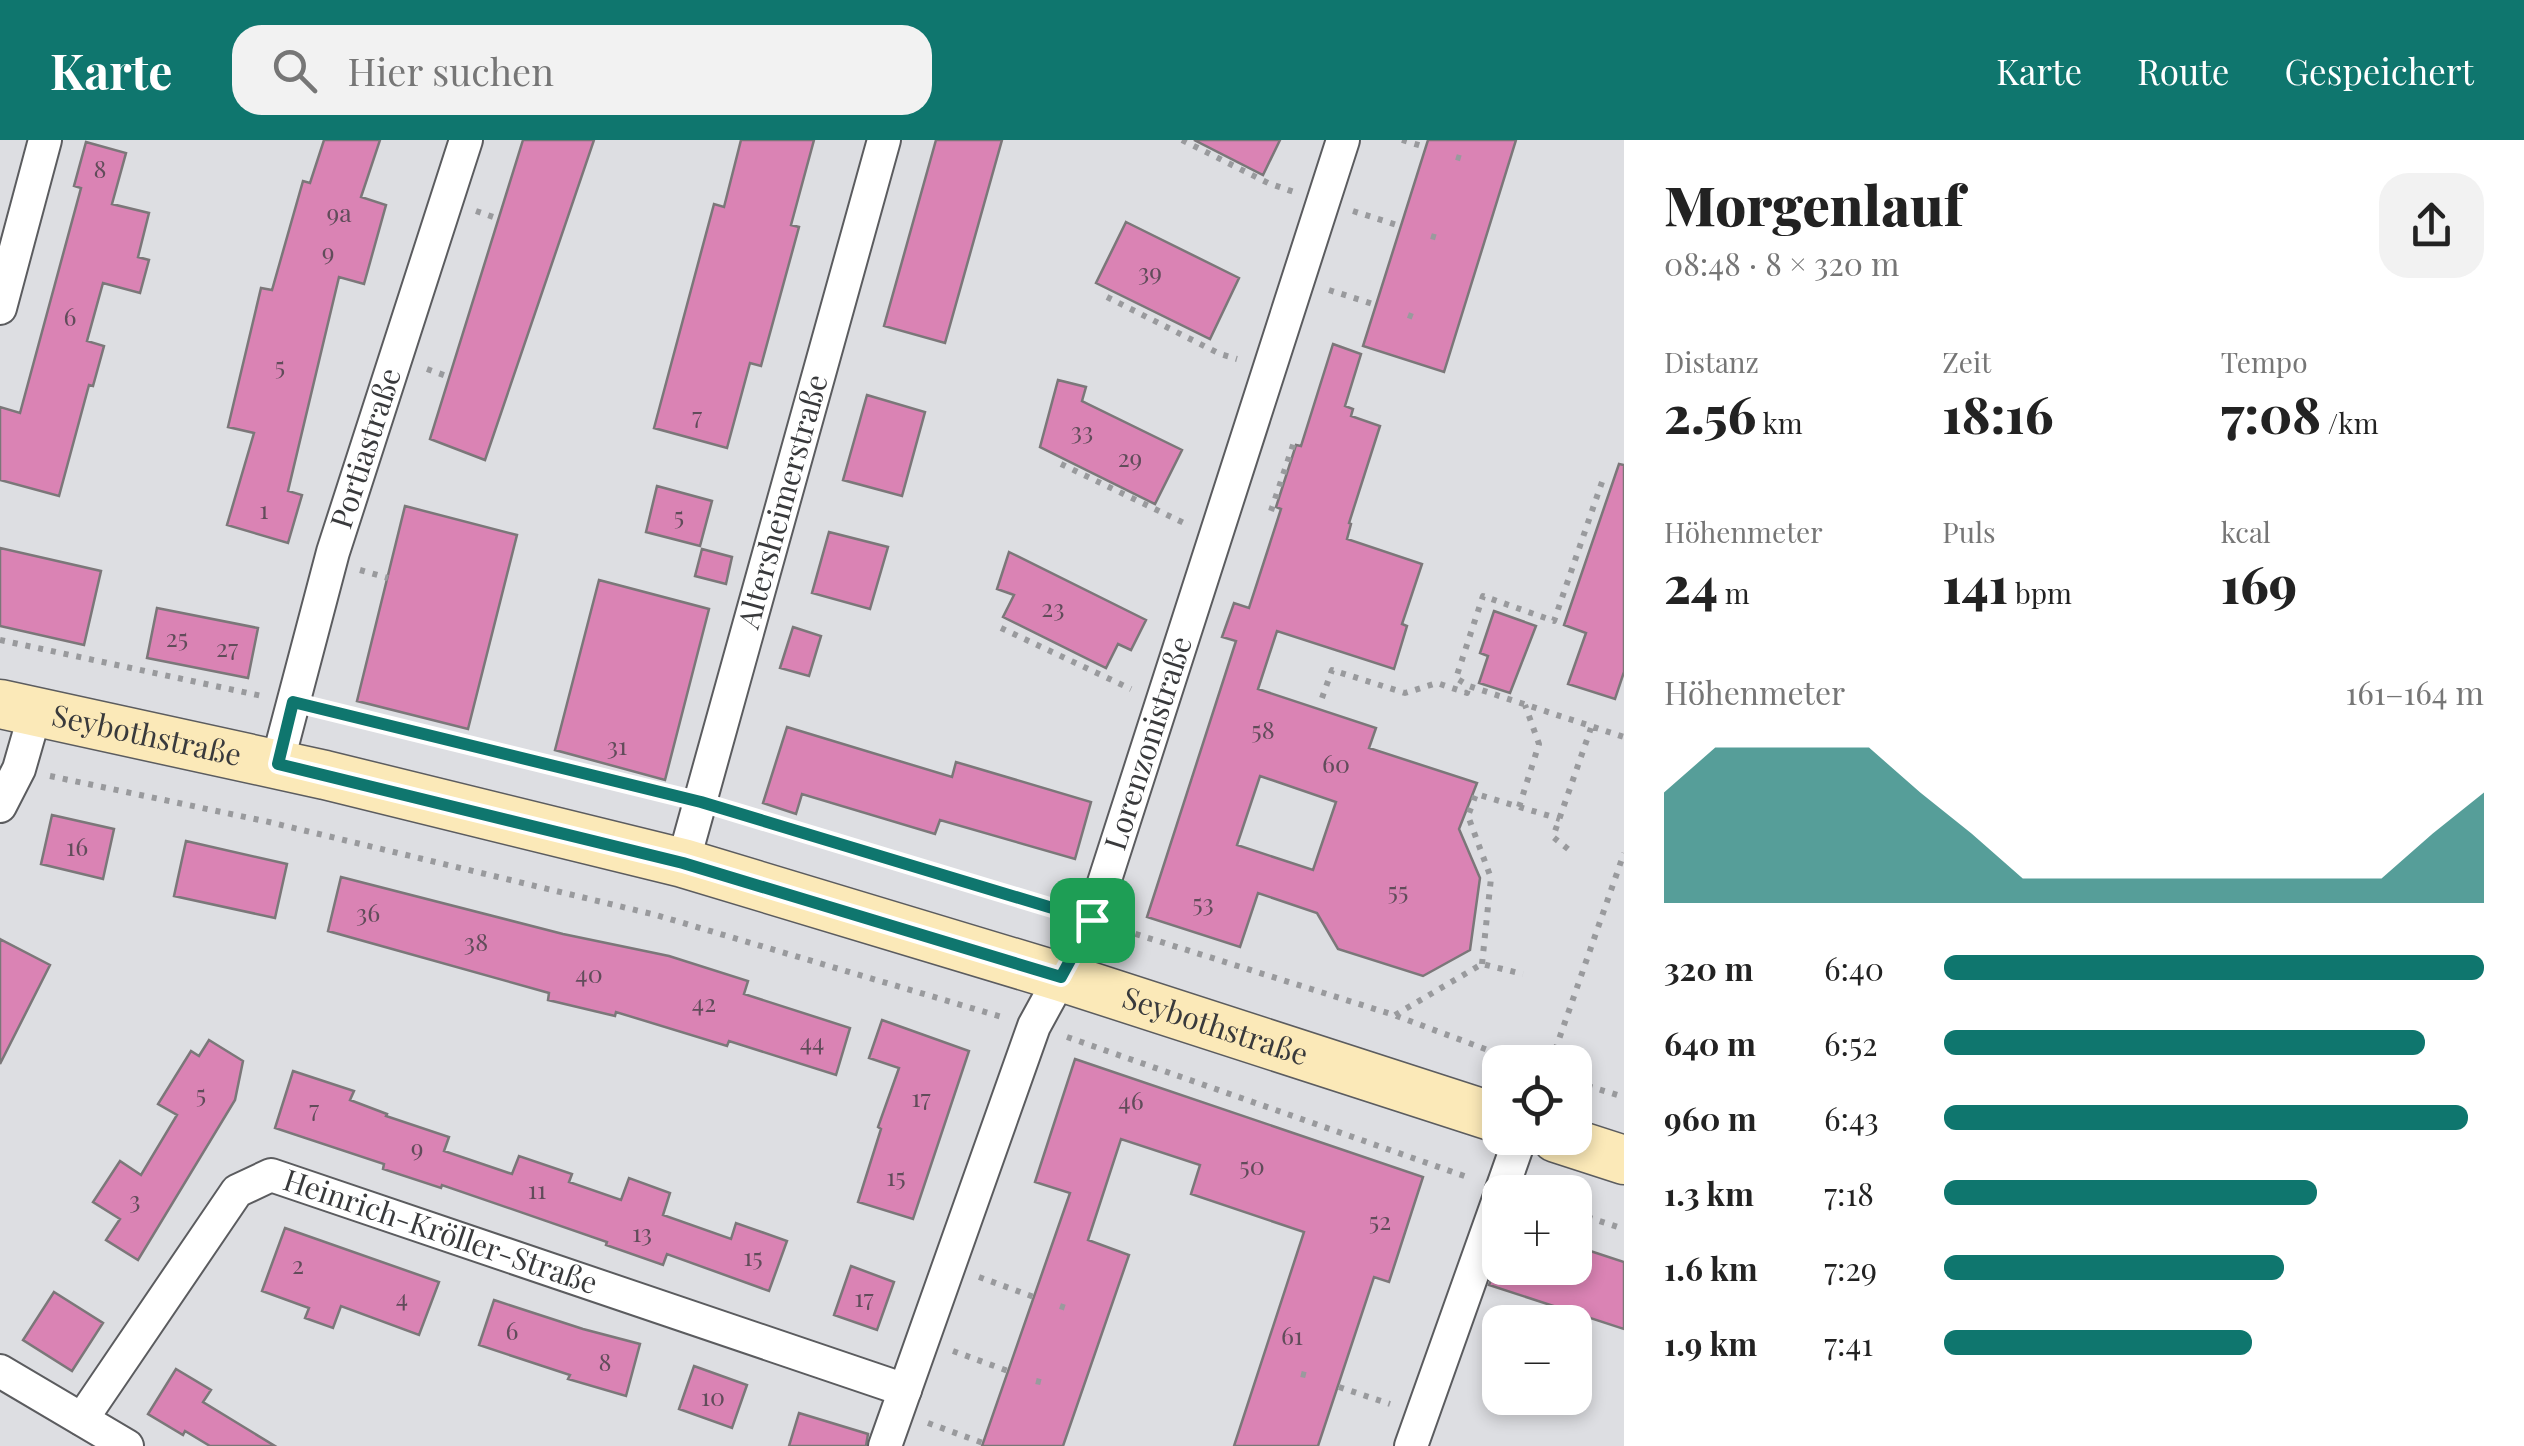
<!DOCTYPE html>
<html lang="de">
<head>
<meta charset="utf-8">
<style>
  :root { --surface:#fff; --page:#f2f2f2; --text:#222; --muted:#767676; --accent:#0f766e }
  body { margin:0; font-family:"Playfair Display",serif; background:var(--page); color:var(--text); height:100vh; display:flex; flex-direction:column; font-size:38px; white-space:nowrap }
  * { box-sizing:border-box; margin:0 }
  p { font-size:32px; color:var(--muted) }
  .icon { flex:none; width:55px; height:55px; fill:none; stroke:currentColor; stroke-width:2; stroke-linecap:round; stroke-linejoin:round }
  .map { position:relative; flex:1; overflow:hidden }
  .side { display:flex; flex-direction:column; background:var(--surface); width:900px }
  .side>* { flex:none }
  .controls { position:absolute; left:1482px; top:905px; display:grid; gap:20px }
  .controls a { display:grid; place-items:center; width:110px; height:110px; border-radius:20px; background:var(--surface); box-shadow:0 5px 15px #0003; font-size:50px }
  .pin { position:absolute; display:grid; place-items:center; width:85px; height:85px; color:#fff; margin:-42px; border-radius:20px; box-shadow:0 5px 15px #0006 }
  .round { display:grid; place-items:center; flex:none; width:105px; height:105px; border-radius:30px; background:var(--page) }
  .overview { display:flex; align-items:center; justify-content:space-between; height:170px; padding:0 40px }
  h1 { font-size:55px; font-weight:800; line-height:75px }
  .stats { display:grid; grid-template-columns:repeat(3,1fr); gap:15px; height:170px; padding:10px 40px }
  .stats div { display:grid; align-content:center }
  .stats b { font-size:50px; font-weight:800 }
  .stats small { font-size:28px; font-weight:400 }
  .stats p { font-size:28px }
  .chart { height:280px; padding:20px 40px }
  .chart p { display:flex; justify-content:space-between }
  .chart svg { width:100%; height:180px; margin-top:10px; fill:var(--accent); opacity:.7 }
  ul { padding:0 40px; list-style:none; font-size:32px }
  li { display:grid; grid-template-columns:160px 120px 1fr; align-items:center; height:75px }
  li i { height:25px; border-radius:12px; background:var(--accent) }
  header { display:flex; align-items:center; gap:60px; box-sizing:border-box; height:140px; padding:0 50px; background:var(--accent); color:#fff }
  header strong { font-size:48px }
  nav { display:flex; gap:55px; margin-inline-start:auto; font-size:35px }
  .search { width:700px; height:90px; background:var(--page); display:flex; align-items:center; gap:25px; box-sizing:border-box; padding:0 35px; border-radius:30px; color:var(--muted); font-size:38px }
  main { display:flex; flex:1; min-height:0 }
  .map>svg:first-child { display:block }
</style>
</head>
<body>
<header>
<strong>Karte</strong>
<div class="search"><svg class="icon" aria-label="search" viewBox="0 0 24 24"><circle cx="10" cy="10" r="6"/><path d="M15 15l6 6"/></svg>Hier suchen</div>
<nav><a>Karte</a><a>Route</a><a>Gespeichert</a></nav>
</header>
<main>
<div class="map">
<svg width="1624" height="1306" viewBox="0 0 1624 1306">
  <rect width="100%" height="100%" fill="#dddee2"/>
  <path fill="#da83b4" stroke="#7b7779" stroke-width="2.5" fill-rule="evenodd" d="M 324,0 L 380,0 L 361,57 L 386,65 L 364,144 L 339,137 L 288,351 L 302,355 L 288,403 L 227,385 L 254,293 L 228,287 L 261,148 L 272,150 L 303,41 L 310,43 Z
    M 523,0 L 594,0 L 485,320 L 430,299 Z
    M 741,0 L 814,0 L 791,85 L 799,87 L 761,226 L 750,223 L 727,308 L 654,288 L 714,64 L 724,67 Z
    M 936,0 L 1002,0 L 945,203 L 884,186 Z
    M 1194,0 L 1280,0 L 1263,35 Z
    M 1428,0 L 1516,0 L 1444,232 L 1363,206 Z
    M 86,2 L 126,13 L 112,64 L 149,73 L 138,117 L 149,120 L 140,153 L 103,143 L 87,201 L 104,206 L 93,246 L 89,245 L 59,356 L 0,340 L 0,267 L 20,273 L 81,48 L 74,46 Z
    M 1126,82 L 1239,138 L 1210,199 L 1096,143 Z
    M 1333,204 L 1361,214 L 1345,266 L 1353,269 L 1351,276 L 1380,286 L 1349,383 L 1351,384 L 1347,399 L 1422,424 L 1402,484 L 1407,486 L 1394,529 L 1277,491 L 1258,549 L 1376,588 L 1369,608 L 1477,643 L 1459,689 L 1480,738 L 1470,810 L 1423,836 L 1338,809 L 1317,773 L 1258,753 L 1240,807 L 1147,777 L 1236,501 L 1222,497 L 1234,463 L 1249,468 L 1281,369 L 1276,367 L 1296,305 L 1301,306 ZM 1260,636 L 1336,662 L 1313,730 L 1237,705 Z
    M 1058,240 L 1086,247 L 1082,261 L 1182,310 L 1155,364 L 1040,307 Z
    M 867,255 L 925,272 L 902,356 L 843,340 Z
    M 1619,324 L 1624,325 L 1624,532 L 1615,559 L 1568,544 L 1586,493 L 1564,485 Z
    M 657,346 L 712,361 L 700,406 L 646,392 Z
    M 405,366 L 517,395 L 468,589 L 357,561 Z
    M 829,392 L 888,407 L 870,469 L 812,453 Z
    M 0,408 L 101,431 L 84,505 L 0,486 Z
    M 702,409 L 732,417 L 726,444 L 695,436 Z
    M 1009,412 L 1146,480 L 1131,510 L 1118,504 L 1106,528 L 1003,477 L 1014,455 L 997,449 Z
    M 599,440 L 709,469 L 665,640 L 555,610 Z
    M 157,468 L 258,488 L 248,538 L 147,518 Z
    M 1494,471 L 1536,486 L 1510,553 L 1479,543 L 1488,516 L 1480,513 Z
    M 793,487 L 821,496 L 809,536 L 780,528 Z
    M 787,587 L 952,637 L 956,622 L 1091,662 L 1075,719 L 940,680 L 935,694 L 802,654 L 796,674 L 763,663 Z
    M 52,675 L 114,689 L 103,739 L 41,724 Z
    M 186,701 L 287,724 L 275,778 L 174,756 Z
    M 341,737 L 563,794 L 669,816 L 748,841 L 744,854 L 850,888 L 836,935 L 729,901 L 727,906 L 616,872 L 615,876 L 548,860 L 549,853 L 328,791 Z
    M 0,799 L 50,825 L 0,924 Z
    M 882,880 L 969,911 L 913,1079 L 858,1062 L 881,989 L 878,987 L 899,928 L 869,918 Z
    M 209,900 L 243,921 L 235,960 L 138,1120 L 106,1100 L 120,1079 L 93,1062 L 120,1021 L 141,1035 L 177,975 L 158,964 L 191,911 L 199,916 Z
    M 1075,919 L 1423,1037 L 1389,1142 L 1374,1137 L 1318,1306 L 1234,1306 L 1304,1092 L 1191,1054 L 1200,1025 L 1121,999 L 1088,1100 L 1129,1115 L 1063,1306 L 982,1306 L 1070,1053 L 1035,1042 Z
    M 293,931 L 354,951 L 350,960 L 387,974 L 386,976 L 449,997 L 444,1011 L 512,1034 L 519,1016 L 572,1034 L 569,1042 L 621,1060 L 629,1038 L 670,1053 L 663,1075 L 731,1099 L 736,1083 L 787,1101 L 769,1151 L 667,1114 L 663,1125 L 606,1105 L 607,1102 L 442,1045 L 441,1048 L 383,1029 L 384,1024 L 275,988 Z
    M 285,1088 L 439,1142 L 419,1195 L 341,1166 L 333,1188 L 305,1178 L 309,1168 L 262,1151 Z
    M 1575,1106 L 1624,1122 L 1624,1189 L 1489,1145 L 1496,1128 L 1575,1128 Z
    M 851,1126 L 894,1142 L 877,1190 L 834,1175 Z
    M 54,1152 L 103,1183 L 72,1231 L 23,1200 Z
    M 494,1160 L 583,1189 L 640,1204 L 626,1256 L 568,1239 L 570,1235 L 479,1205 Z
    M 694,1226 L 747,1245 L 732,1288 L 679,1269 Z
    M 176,1229 L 211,1250 L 203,1262 L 275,1306 L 210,1306 L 185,1291 L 183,1295 L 148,1274 Z
    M 799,1273 L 868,1294 L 866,1306 L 789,1306 Z"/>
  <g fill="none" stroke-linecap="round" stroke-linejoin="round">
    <defs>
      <g id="street">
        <path d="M 0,168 L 45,0"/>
        <path id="s1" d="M 277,624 L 333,412 L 466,0"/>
        <path d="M 0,666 L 19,629 L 36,570"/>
        <path id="s2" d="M 683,723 L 884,0"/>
        <path d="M 1501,1052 L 1520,998"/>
        <path d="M 0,1231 L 127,1306"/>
        <path id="s3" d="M 82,1279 L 237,1051 L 271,1035 L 905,1250"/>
        <path id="s4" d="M 885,1306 L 1034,886 L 1092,780 L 1343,0"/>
        <path d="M 1411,1306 L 1500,1056"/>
      </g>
      <g id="secondary">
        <path id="s5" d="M 0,564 L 325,635 L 683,723 L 1061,837 L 1500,979"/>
        <path d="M 1556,998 L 1624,1020"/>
      </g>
    </defs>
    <use href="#street" stroke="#5b5c5f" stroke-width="36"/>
    <use href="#secondary" stroke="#5b5c5f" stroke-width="51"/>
    <path stroke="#999a9d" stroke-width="6" stroke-dasharray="5 8" stroke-linecap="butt" d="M 1182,0 L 1268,43 L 1294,52
      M 1402,0 L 1425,7
      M 1456,17 L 1466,20
      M 476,71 L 499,79
      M 1353,71 L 1400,86
      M 1431,96 L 1441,99
      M 1329,150 L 1376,165
      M 1107,157 L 1220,214 L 1237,219
      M 1408,175 L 1416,178
      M 427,229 L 449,237
      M 1061,324 L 1186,384
      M 1602,342 L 1554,481 L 1483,456 L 1456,538 L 1469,546 L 1624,597
      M 1271,371 L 1294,302
      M 360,430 L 388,438
      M 1001,488 L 1131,549
      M 0,500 L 262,556
      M 1322,558 L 1332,530 L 1405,553 L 1437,543 L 1467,553 L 1469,546
      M 323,569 L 670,655
      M 50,636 L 269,682 L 656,775 L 1002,877
      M 1519,667 L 1539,604 L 1525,565
      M 730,671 L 1058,770
      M 1568,709 L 1553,697 L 1591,588
      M 1123,790 L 1394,875 L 1520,922
      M 1482,824 L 1491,738 L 1468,676 L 1476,654 L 1560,679
      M 1395,875 L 1482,824 L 1523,834
      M 1067,897 L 1470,1038
      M 1551,922 L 1624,713
      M 1575,942 L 1624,957
      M 1575,1073 L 1624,1089
      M 979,1137 L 1034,1157
      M 1060,1166 L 1069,1169
      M 953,1211 L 1008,1231
      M 1301,1234 L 1309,1236
      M 1036,1241 L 1044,1243
      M 1339,1247 L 1390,1264
      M 928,1283 L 983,1303"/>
    <use href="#street" stroke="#fff" stroke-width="32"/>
    <use href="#secondary" stroke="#fbe9b8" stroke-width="48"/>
  </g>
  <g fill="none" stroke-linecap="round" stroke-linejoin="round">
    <defs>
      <path id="route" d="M 293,562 L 701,662 L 1092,780 L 1061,837 L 683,723 L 278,624 Z"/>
    </defs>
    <use href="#route" stroke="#fff" stroke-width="20"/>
    <use href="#route" stroke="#0f766e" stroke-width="12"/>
  </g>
  <g text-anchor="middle" stroke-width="8" stroke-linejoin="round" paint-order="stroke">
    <g font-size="25" fill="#614c5a">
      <text x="100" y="38">8</text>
      <text x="339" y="82">9a</text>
      <text x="328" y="121">9</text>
      <text x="1150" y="141">39</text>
      <text x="70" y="186">6</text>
      <text x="280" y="235">5</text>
      <text x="697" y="285">7</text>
      <text x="1082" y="300">33</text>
      <text x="1130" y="327">29</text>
      <text x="264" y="379">1</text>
      <text x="679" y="385">5</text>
      <text x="1053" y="477">23</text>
      <text x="177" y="507">25</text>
      <text x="227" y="517">27</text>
      <text x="1263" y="599">58</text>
      <text x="617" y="615">31</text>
      <text x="1336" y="633">60</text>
      <text x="77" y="716">16</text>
      <text x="1398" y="760">55</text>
      <text x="1203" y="772">53</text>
      <text x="368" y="782">36</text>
      <text x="476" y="811">38</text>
      <text x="589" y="843">40</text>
      <text x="704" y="872">42</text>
      <text x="812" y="911">44</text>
      <text x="201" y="963">5</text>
      <text x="921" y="967">17</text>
      <text x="1131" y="970">46</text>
      <text x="314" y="978">7</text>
      <text x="417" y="1017">9</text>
      <text x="1252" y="1035">50</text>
      <text x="896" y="1046">15</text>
      <text x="537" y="1059">11</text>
      <text x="135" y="1069">3</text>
      <text x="1380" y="1090">52</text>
      <text x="642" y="1102">13</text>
      <text x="753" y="1126">15</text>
      <text x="298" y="1134">2</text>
      <text x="402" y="1167">4</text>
      <text x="864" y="1167">17</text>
      <text x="512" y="1200">6</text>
      <text x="1292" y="1205">61</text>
      <text x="605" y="1231">8</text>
      <text x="713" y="1266">10</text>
    </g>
    <g font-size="30" fill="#393a3c" stroke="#dddee2">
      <text dy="10" stroke="none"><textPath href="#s1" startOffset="328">Portiastraße</textPath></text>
      <text dy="10" stroke="none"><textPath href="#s2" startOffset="375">Altersheimerstraße</textPath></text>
      <text dy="10" stroke="none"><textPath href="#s5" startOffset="150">Seybothstraße</textPath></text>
      <text dy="10" stroke="none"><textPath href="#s4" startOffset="752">Lorenzonistraße</textPath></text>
      <text dy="10" stroke="none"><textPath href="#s5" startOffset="1258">Seybothstraße</textPath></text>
      <text dy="10" stroke="none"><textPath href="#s3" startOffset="492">Heinrich-Kröller-Straße</textPath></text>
    </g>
  </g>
</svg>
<div class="controls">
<a><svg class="icon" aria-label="locate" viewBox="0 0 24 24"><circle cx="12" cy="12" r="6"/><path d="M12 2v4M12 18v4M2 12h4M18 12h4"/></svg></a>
<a>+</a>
<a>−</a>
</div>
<div class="pin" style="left:1092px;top:780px;background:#1e9e55"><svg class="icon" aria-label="arrive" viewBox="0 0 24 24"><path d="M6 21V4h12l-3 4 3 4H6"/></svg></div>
</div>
<section class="side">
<div class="overview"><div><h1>Morgenlauf</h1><p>08:48 · 8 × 320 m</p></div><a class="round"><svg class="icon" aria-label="share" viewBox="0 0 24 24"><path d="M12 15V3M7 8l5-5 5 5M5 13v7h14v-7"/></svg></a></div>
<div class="stats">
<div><p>Distanz</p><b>2.56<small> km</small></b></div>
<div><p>Zeit</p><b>18:16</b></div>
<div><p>Tempo</p><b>7:08<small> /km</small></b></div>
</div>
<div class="stats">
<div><p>Höhenmeter</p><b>24<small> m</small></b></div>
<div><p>Puls</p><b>141<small> bpm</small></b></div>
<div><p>kcal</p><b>169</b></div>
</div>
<div class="chart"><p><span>Höhenmeter</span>161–164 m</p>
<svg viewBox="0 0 160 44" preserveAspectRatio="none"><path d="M0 44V17L10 6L20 6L30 6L40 6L50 17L60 27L70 38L80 38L90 38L100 38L110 38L120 38L130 38L140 38L150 27L160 17V44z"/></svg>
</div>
<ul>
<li><b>320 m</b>6:40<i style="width:100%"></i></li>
<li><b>640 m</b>6:52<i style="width:89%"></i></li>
<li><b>960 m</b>6:43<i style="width:97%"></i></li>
<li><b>1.3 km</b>7:18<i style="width:69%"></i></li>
<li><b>1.6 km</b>7:29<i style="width:63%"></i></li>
<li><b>1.9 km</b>7:41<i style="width:57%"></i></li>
</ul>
</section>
</main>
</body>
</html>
